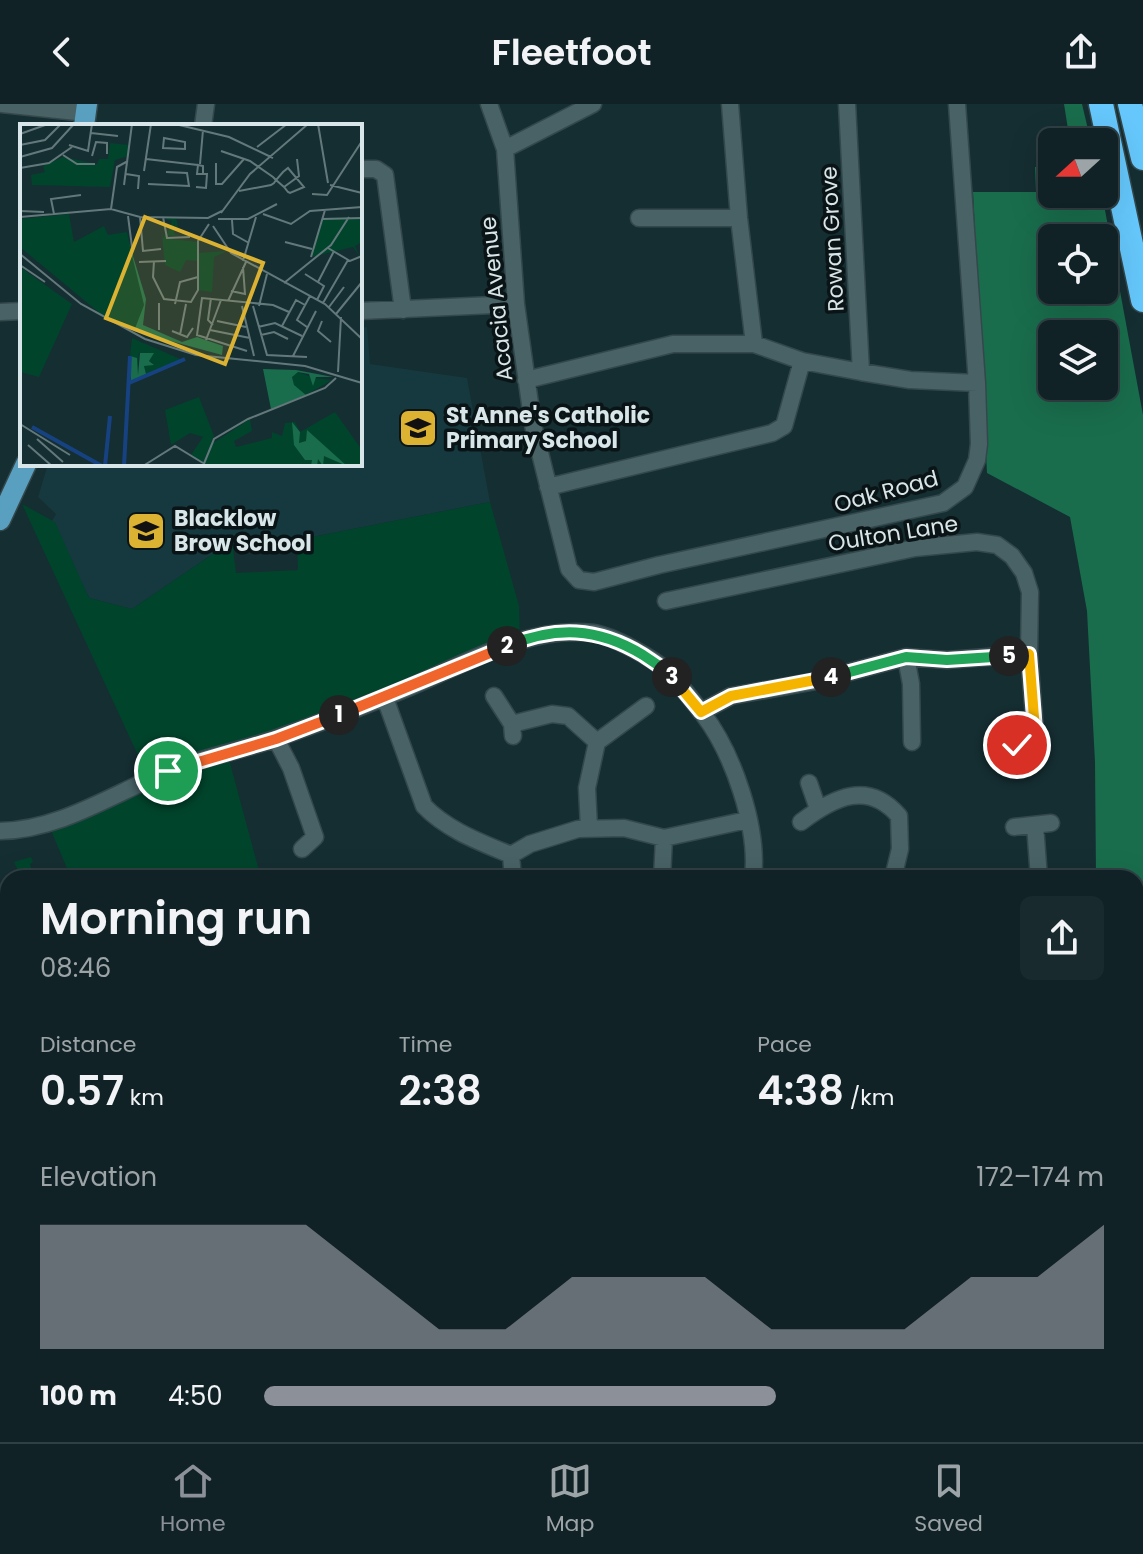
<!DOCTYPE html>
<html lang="en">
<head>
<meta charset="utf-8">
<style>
  :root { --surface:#102226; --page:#192a2e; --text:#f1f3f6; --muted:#9ca4a7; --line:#303f43; --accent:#8c9099 }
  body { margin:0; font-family:Poppins,sans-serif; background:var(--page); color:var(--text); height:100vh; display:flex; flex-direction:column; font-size:30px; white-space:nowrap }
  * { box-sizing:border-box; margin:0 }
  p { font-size:26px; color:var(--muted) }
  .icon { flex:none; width:44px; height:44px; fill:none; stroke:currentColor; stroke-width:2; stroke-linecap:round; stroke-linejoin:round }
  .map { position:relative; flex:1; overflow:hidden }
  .sheet { position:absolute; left:0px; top:766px; width:1144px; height:572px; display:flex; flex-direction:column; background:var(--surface); border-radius:24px 24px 0 0; box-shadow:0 8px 32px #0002,0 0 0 2px var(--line) }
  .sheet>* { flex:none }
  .needle { width:52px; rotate:249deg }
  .tools { position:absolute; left:1038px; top:24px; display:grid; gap:16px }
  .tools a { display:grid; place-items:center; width:80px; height:80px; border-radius:12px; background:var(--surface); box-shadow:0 8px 32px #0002,0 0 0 2px var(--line); font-size:40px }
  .pin { position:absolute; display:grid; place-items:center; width:68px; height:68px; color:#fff; margin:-34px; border:4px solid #fff; border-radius:50%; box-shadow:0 2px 8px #0007 }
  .km { position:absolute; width:40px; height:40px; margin:-20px; border-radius:50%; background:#222; color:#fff; font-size:22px; line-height:40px; text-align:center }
  .round { display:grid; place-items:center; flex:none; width:84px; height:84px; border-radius:12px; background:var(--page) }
  .head { display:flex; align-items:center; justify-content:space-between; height:136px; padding:0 40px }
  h1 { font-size:44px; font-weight:600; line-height:60px }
  .stats { display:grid; grid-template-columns:repeat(3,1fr); gap:12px; height:136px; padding:8px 40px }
  .stats div { display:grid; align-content:center }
  .stats b { font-size:40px; font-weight:600 }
  .stats small { font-size:22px; font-weight:400 }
  .stats p { font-size:22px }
  .chart { height:224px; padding:16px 40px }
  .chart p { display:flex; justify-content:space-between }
  .chart svg { width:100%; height:144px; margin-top:8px; fill:var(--accent); opacity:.7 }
  ul { padding:0 40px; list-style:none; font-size:26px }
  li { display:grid; grid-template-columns:128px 96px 1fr; align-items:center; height:60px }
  li i { height:20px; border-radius:10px; background:var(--accent) }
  header { display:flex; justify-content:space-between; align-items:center; height:104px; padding:0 40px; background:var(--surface); font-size:36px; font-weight:600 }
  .tabs { display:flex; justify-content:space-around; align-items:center; height:112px; border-top:2px solid var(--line); background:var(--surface); font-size:22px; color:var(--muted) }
  .tabs a { display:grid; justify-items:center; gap:4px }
  .tabs .active { color:var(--accent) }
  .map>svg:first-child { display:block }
</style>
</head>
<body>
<header><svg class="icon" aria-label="back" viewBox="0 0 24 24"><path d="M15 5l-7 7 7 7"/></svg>Fleetfoot<svg class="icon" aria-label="share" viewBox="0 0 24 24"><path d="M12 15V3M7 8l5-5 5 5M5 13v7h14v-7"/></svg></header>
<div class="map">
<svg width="1143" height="1338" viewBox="0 0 1143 1338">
  <rect width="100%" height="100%" fill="#152e32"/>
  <path fill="#15393e" d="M 367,223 L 370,260 L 467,274 L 490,398 L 297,436 L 235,440 L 232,437 L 132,505 L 89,494 L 52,417 L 56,410 L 38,393 L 48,360 L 360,360 L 360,224 Z"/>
  <path fill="#00442c" d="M 490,398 L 519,502 L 520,537 L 227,648 L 261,774 L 71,774 L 48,719 L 149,675 L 22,400 L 55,418 L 89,494 L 132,505 L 232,437 L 236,469 L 298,466 L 297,436 Z
    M 31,753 L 33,758 L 30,760 L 34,773 L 31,774 L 29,770 L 21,774 L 14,758 Z
    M 0,846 L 3,854 L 8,852 L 0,858 L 8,877 L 8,902 L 5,905 L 0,904 Z
    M 1136,1013 L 1143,1014 L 1143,1230 L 1136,1295 Z
    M 8,1014 L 8,1046 L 5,1048 L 8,1059 L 6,1060 L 4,1056 L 0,1057 L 0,1020 Z
    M 405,1330 L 1132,1330 L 1131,1338 L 395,1338 Z"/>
  <path fill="#196d4c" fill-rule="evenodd" d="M 1064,0 L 1082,0 L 1091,38 L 1070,38 Z
    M 1035,63 L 1052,63 L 1052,90 L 1102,90 L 1143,311 L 1143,1014 L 1136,1013 L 1136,774 L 1096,774 L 1095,658 L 1087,507 L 1070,413 L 987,369 L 973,88 L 1036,88 ZM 1052,134 L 1104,134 L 1104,186 L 1052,186 ZM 1052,230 L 1104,230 L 1104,282 L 1052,282 Z"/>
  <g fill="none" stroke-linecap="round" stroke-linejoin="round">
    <defs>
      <path id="minor" d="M 2,0 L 86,9
        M 489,0 L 505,45 L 516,200 L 533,321 L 569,465 L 579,476 L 594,478 L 659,461 L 943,399 L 965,383 L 977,356 L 979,340 L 977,279 L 957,0
        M 730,0 L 739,114 L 754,240
        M 847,0 L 861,268
        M 203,22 L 206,0
        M 505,45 L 593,0
        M 360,65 L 376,65 L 385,71 L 403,206
        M 639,114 L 739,114
        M 360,207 L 516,200
        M 0,208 L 22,207
        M 526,276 L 673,240 L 754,240 L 802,257 L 861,268 L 910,276 L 977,279
        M 548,383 L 772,329 L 784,322 L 802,257
        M 666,497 L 915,444 L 977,438 L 997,441 L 1012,452 L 1024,469 L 1030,488 L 1029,550 L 1036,639 L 1017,641
        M 906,553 L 911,580 L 912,638
        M 494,592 L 512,620 L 513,632
        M 385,594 L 424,702 C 447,726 480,738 511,751 L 530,740 L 578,725 L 624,724 L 664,734 L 747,716
        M 701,608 L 731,592 L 816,577 L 906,553 L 947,556 L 1029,550
        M 512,620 L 552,610 L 568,612 L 597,638
        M 276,635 L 291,664 L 315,733 L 302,745
        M 809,679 L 818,705
        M 801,718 C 834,693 868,676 899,712 L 900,745 L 893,774
        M 1035,721 L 1039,774
        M 1014,723 L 1051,719
        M 589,724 L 587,684 L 597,638 L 646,602
        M 0,727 C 59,726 111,691 164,669 C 201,653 242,647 280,633 C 323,618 367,601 410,583 C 467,559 529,521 593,529 C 613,532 653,554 668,568 C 680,580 692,596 703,610 C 733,649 759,724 753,774
        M 511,751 L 513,774
        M 662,774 L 664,734
        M 0,975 L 8,970
        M 0,1102 L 8,1099
        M 129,1338 L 145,1330"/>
      <path id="major" d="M 84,22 L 87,0
        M 0,416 L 26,360"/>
      <path id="highway" d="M 1101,0 L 1143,196
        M 1130,0 L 1143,54"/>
    </defs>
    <use href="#minor" stroke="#34484c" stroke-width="19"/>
    <use href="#major" stroke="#34484c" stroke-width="23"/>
    <use href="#highway" stroke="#34484c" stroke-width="27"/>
    <use href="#minor" stroke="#486266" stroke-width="16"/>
    <use href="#major" stroke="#599fbf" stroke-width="20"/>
    <use href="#highway" stroke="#65c7fb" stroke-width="24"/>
  </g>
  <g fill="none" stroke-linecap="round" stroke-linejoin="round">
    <defs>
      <path id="split-1" d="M 168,667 L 276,635 L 339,611"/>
      <path id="split-2" d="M 339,611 L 507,542"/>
      <path id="split-3" d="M 507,542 C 556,522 597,523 643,551 C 653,558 664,564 672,573"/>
      <path id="split-4" d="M 672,573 L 701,608 L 731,592 L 831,573"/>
      <path id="split-5" d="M 831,573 L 906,553 L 947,556 L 1009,552"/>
      <path id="split-6" d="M 1009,552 L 1029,550 L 1036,639 L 1017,641"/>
    </defs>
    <use href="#split-1" stroke="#fff" stroke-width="16"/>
    <use href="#split-2" stroke="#fff" stroke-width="16"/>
    <use href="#split-3" stroke="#fff" stroke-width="16"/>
    <use href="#split-4" stroke="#fff" stroke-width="16"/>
    <use href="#split-5" stroke="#fff" stroke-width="16"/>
    <use href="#split-6" stroke="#fff" stroke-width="16"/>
    <use href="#split-1" stroke="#f0652b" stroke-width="10"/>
    <use href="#split-2" stroke="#f0652b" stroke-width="10"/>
    <use href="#split-3" stroke="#22a559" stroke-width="10"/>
    <use href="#split-4" stroke="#f5b400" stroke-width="10"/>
    <use href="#split-5" stroke="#22a559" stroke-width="10"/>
    <use href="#split-6" stroke="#f5b400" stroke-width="10"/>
  </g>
  <defs>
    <symbol id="school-square" viewBox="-11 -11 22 22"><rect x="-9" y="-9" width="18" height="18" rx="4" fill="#dcb233" stroke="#0a1416"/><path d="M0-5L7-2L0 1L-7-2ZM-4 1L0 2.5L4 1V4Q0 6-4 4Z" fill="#111"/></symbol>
  </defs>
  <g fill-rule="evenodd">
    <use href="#school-square" x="396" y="302" width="44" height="44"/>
    <use href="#school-square" x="124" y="405" width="44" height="44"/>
  </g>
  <g text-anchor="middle" stroke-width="7" stroke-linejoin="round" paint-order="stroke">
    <g font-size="22" fill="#d8e6e9" stroke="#0a1416">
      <text transform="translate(832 135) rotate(-93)" y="8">Rowan Grove</text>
      <text transform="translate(496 195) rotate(-96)" y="8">Acacia Avenue</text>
      <text transform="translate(886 387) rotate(-15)" y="8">Oak Road</text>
      <text transform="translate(893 429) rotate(-9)" y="8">Oulton Lane</text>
    </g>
    <g font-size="22" font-weight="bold" fill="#d8e6e9" stroke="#0a1416" text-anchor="start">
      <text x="446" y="319">St Anne's Catholic<tspan x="446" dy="25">Primary School</tspan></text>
      <text x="174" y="422">Blacklow<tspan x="174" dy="25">Brow School</tspan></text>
    </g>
  </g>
  <g transform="translate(20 20)">
    <rect width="342" height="342" fill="#152e32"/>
    <path d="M 90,19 L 110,21 L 108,32 L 95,36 L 90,63 L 12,61 L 11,51 L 25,48 L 23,42 L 43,33 L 77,40 L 79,35 L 88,35 ZM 49,90 L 54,118 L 84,102 L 88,111 L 107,108 L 124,181 L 114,207 L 82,191 L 0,123 L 0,95 ZM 342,93 L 342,118 L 335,122 L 340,133 L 333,123 L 291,133 L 302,95 ZM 155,94 L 157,97 L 158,104 L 164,103 L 158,104 L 156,103 L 156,109 L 154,97 L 154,110 L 160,112 L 147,111 L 150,115 L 178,118 L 179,129 L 207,127 L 194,133 L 192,168 L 178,166 L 178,137 L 166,136 L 160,148 L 145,141 L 141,101 L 143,115 L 145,111 L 148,115 L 147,110 L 152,97 L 144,95 ZM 0,143 L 52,180 L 19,253 L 0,248 ZM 112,214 L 165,237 L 110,259 L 109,274 L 109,256 L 126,250 L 124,241 L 133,239 L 129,237 L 133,229 L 119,229 L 117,251 L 110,232 ZM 278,248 L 294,254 L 312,256 L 286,271 L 274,262 L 272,252 ZM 179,273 L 194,312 L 183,339 L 171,331 L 183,313 L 170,309 L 151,321 L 145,286 ZM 315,288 L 342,326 L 342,342 L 184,342 L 190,321 L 230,295 L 232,307 L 214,317 L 216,323 L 252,314 L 252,308 L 262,312 L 265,299 L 275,298 L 280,308 Z" fill="#00442c"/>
    <path d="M 109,119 L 126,175 L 123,201 L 162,218 L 177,213 L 203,222 L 202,231 L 114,207 L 124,181 ZM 120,229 L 134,229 L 129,237 L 134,241 L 124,242 L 126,250 L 111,258 L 110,232 L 117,234 L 118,251 ZM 243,245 L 276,246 L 313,253 L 296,253 L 293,262 L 289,250 L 278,248 L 272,253 L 274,261 L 286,271 L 251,285 ZM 272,298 L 280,308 L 279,319 L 286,317 L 287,306 L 327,342 L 304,332 L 303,342 L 298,335 L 297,342 L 291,342 L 292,336 L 285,336 L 274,321 Z" fill="#196d4c"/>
    <path fill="none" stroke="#174282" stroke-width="4" d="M 109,259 L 165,235M 12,303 L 82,342M 85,342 L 90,292M 104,342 L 110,232"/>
    <path fill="none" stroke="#63787b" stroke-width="2" d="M 155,0 L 209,13 L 253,34M 298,0 L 308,59M 71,9 L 98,12M 0,10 L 28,0M 144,14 L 165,18 L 165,25 L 143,24 ZM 0,21 L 25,16 L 41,0M 49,21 L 68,27 L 72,0M 237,23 L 267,0M 201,27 L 230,37 L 253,53 L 256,56 L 264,63 L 268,68 L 270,69 L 284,63 L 268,44 L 263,48 L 256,56 L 254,59 L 251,61 L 219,67M 43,31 L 57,40 L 75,40M 72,32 L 76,18 L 87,19 L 87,30M 0,33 L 32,24 L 54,0M 126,35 L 178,41M 196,39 L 196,60 L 202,60 L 224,35M 180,40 L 183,6M 0,44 L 29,39 L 52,23M 124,47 L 131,0M 106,50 L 119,52 L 118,65M 128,60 L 169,62 L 167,49 L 146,48M 104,61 L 112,0M 310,61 L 342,69M 176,63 L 186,64 L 187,50 L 177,50 L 178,41 L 183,42 L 183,50M 264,63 L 279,52 L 277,35M 292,70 L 307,71 L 342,17M 91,85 L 97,43 L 108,37M 0,87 L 24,88M 201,89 L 230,50 L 288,0M 34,90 L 31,75 L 61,71M 243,90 L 271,100 L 290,87 L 342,83M 108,92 L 112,123M 0,93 L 91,85 L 120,93 L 188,94 L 202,87M 120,93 L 123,127 L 141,125M 143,93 L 147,114 L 170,113M 198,95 L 228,95 L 257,80M 302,95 L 342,94M 212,96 L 213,110 L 229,119M 193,102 L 211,129 L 305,180 L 342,215M 265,118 L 292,125M 308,124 L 330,137 L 342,132M 0,130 L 61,180 L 125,215 L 176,231 L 285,242 L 342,259M 291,133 L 305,86M 134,137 L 133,153 L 144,175 L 171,178 L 178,166 L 178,117 L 189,100M 223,137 L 236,93M 119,138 L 146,137M 0,141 L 25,158M 285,150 L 304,162 L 297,176M 298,158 L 314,127M 264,159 L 311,121 L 329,93M 211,167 L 225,170 L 223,143M 191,174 L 188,196 L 193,201M 208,177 L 226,138M 139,179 L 139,206M 303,179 L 328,136M 155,180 L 160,158 L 178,153M 222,182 L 234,232M 233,182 L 247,231 L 287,233M 239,182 L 247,150M 309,183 L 324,163M 316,190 L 342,158M 197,197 L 226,203M 302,197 L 298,207 L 311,218M 262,202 L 276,176 L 285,181M 238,203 L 255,199 L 282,212M 287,203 L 277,196 L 290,172M 190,206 L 230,214M 152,207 L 167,213 L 173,204M 160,211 L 166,180M 241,211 L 254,208 L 268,215M 186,216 L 201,176M 227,227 L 177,211 L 182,174 L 253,181 L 269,188M 273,232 L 296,187M 318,248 L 321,193M 0,300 L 50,331M 17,315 L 43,338M 8,321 L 32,342M 123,342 L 155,322 L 183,339M 183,342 L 194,315 L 228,295 L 305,264 L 316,254"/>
    <path fill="#dcb233" fill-opacity="0.15" stroke="#dcb233" stroke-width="4" d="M 125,93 L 243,139 L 205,240 L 86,194 Z"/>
    <rect width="342" height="342" fill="none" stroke="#d8e6e9" stroke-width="4"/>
  </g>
</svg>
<div class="tools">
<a><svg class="needle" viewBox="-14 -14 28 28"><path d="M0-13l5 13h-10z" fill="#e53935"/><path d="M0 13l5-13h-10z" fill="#9ca4a7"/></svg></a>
<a><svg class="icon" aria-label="locate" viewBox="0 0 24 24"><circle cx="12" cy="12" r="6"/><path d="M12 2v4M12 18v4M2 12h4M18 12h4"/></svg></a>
<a><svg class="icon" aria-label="layers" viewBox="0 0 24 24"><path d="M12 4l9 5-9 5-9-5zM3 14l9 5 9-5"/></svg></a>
</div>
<div class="pin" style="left:168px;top:667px;background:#1e9e55"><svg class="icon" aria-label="arrive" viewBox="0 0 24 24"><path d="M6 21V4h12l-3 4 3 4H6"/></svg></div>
<div class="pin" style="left:1017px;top:641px;background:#d93025"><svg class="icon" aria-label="check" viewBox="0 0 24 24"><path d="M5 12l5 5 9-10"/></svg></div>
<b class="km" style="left:339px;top:611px">1</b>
<b class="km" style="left:507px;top:542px">2</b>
<b class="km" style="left:672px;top:573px">3</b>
<b class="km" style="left:831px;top:573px">4</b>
<b class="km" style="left:1009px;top:552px">5</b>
<section class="sheet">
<div class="head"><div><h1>Morning run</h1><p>08:46</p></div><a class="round"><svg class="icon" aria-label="share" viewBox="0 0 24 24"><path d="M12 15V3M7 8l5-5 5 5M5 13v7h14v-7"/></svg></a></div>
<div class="stats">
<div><p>Distance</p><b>0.57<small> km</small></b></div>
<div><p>Time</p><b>2:38</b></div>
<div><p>Pace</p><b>4:38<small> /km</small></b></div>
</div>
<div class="chart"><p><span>Elevation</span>172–174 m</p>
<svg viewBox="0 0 160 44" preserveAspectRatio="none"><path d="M0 44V6L10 6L20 6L30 6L40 6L50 22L60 38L70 38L80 22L90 22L100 22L110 38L120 38L130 38L140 22L150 22L160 6V44z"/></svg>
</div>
<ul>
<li><b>100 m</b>4:50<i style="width:61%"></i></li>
</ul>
</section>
</div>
<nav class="tabs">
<a class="active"><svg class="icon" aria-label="home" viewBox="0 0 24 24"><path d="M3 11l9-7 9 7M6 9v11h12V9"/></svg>Home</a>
<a><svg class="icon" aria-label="map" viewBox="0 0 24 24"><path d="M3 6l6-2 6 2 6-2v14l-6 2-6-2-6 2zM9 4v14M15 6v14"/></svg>Map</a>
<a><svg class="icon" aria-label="saved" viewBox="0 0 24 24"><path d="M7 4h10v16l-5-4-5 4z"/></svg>Saved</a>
</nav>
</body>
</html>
